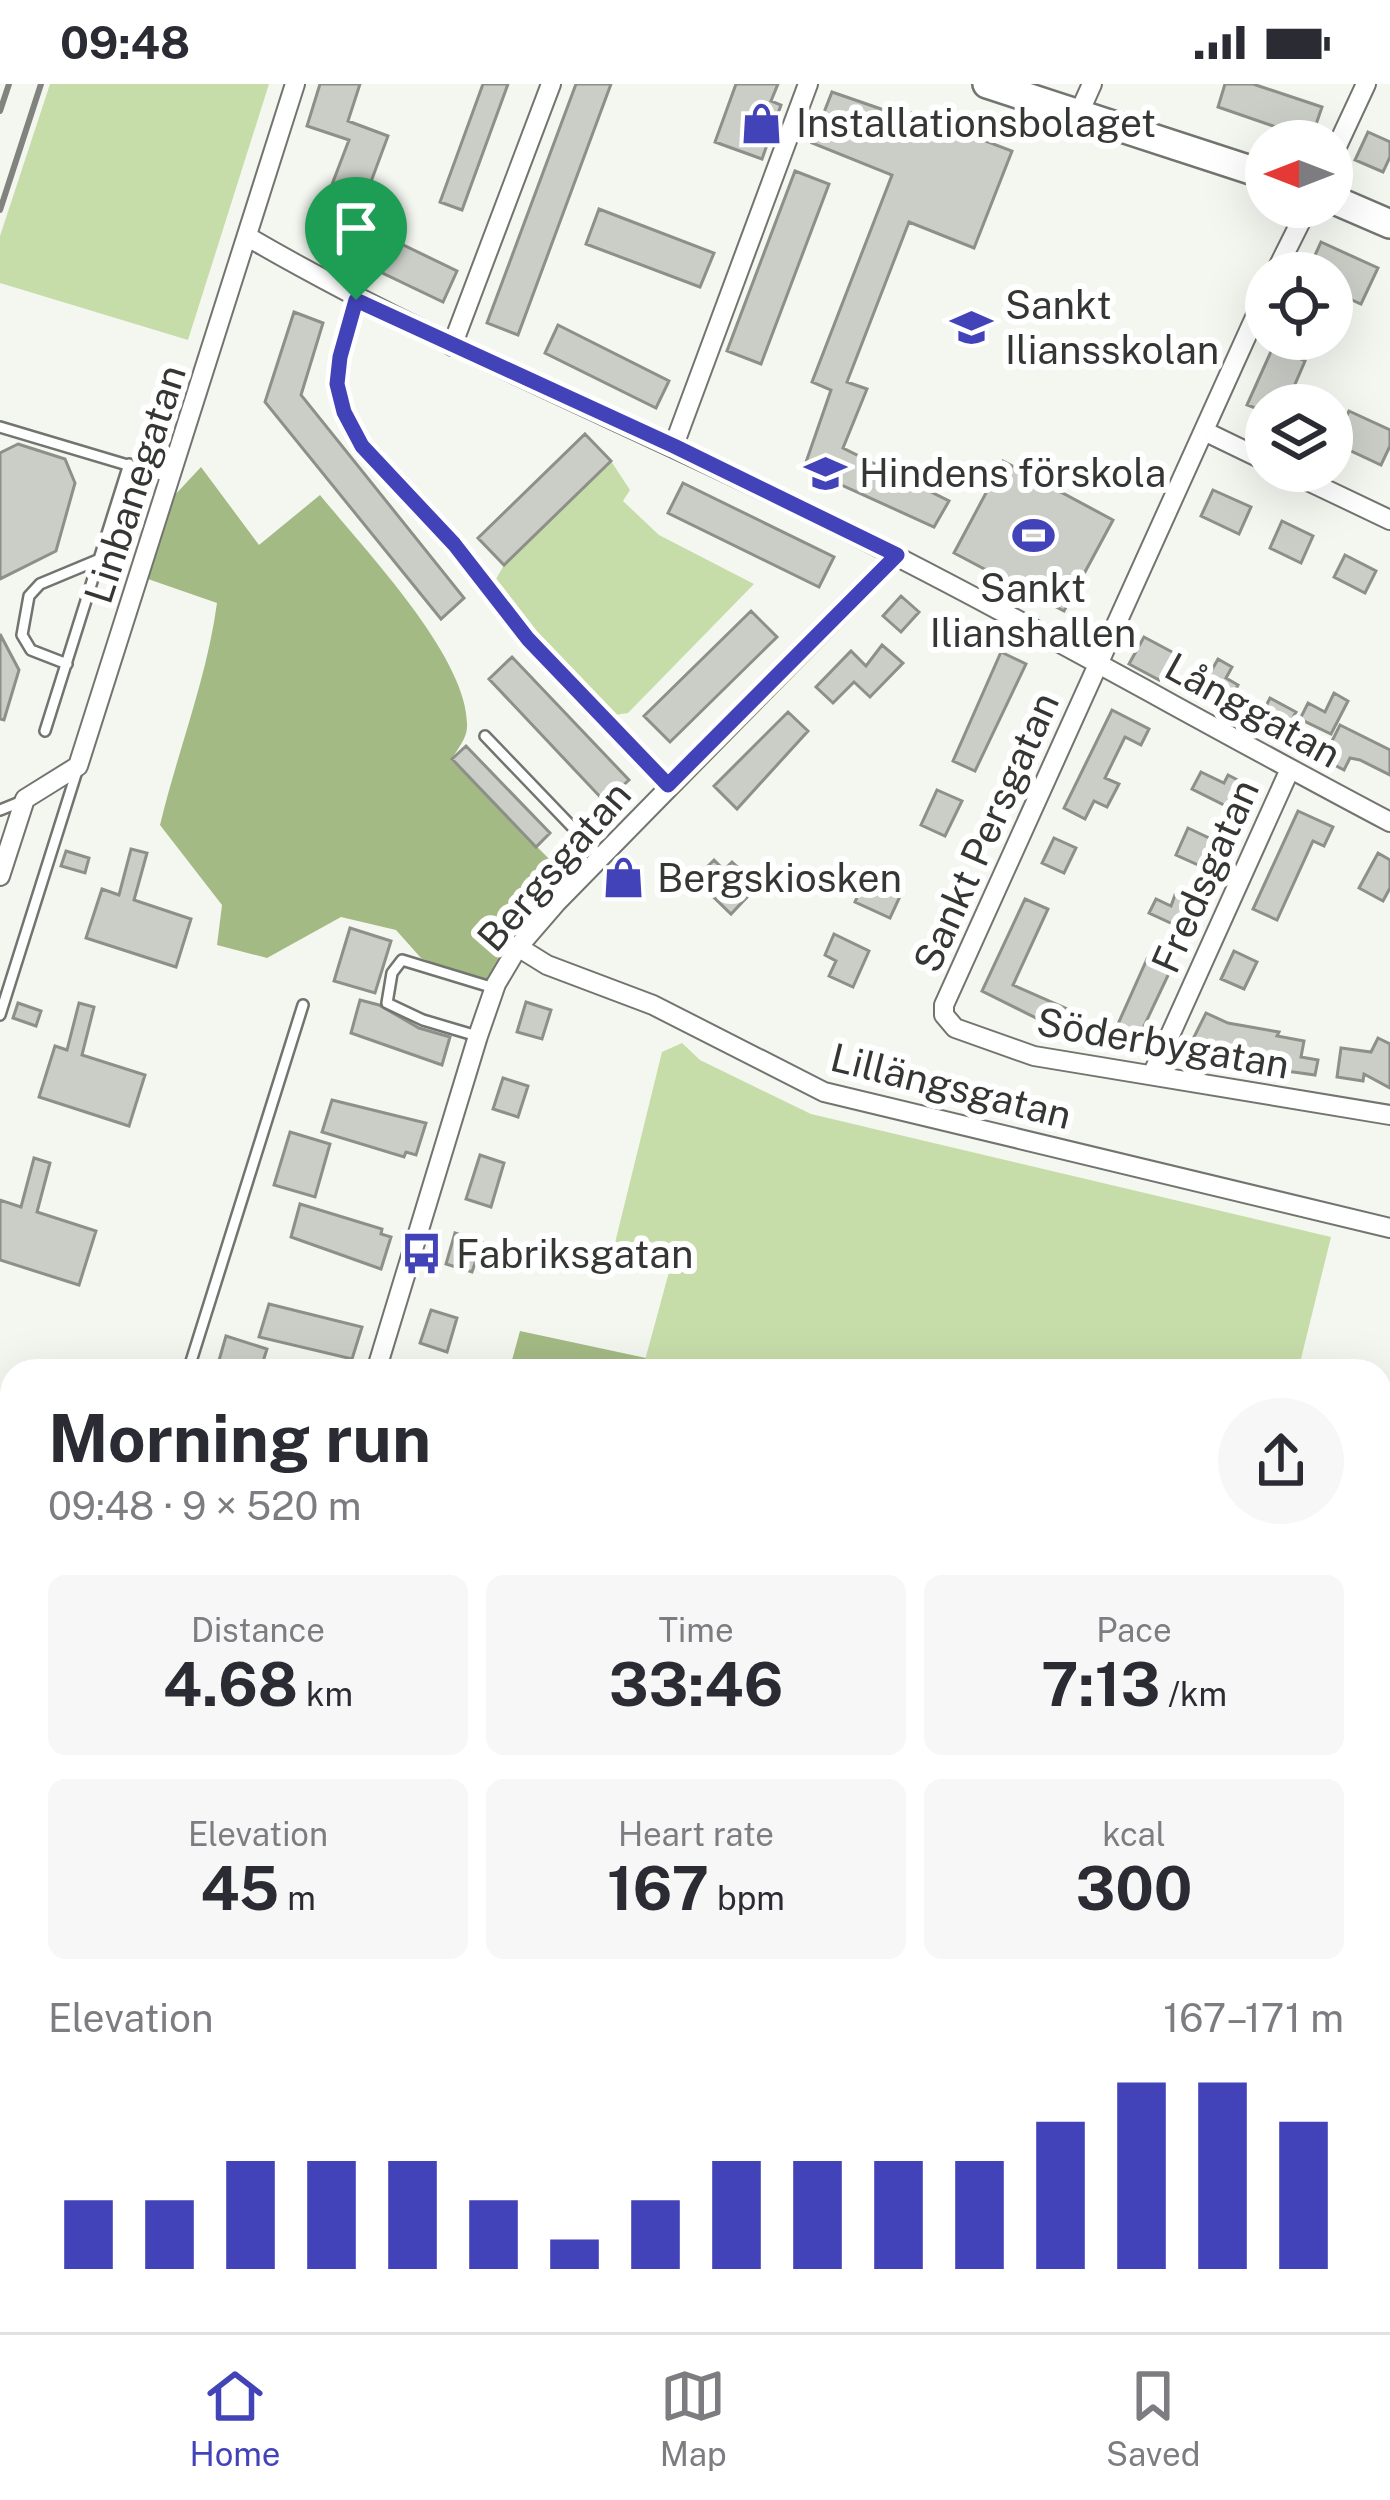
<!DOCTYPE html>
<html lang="en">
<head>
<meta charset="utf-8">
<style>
  :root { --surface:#fff; --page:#f7f7f7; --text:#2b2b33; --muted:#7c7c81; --line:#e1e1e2; --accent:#4343b9 }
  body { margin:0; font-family:"Public Sans",sans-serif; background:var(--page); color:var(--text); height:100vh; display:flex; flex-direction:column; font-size:45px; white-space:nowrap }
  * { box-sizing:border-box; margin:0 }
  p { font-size:39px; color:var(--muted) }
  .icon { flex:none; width:66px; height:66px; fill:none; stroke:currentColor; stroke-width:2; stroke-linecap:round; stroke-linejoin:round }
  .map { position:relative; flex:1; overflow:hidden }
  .drawer { position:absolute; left:0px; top:1275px; width:1392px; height:975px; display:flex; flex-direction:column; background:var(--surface); border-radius:36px 36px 0 0; box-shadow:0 12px 48px #0002 }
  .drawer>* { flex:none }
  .needle { width:78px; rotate:270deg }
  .buttons { position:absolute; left:1245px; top:36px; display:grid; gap:24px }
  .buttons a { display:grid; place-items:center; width:108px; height:108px; border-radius:50%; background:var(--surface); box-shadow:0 12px 48px #0002; font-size:60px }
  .pin { position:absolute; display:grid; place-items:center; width:102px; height:102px; color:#fff; margin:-123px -51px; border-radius:50% 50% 50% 0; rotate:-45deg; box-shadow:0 0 12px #0007 }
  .pin .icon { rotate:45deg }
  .round { display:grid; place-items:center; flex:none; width:126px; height:126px; border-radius:63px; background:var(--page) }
  .head { display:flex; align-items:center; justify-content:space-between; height:204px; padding:0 48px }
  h1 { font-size:66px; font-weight:700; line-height:90px }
  .figures { display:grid; grid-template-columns:repeat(3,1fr); gap:18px; height:204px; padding:12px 48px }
  .figures div { display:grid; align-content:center; border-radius:18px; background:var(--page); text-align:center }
  .figures b { font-size:60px; font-weight:700 }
  .figures small { font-size:33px; font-weight:400 }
  .figures p { font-size:33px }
  .chart { height:336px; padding:24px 48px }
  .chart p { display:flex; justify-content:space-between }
  .chart svg { width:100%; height:216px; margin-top:12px; stroke:var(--accent); stroke-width:6 }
  .status { display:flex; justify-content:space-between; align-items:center; height:84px; padding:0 60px; background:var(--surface); direction:ltr }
  .status svg { height:33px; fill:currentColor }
  .tabs { display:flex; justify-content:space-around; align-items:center; height:168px; border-top:3px solid var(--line); background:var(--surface); font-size:33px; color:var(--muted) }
  .tabs a { display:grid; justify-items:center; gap:6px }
  .tabs .active { color:var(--accent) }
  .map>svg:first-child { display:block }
</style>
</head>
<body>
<div class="status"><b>09:48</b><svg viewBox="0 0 49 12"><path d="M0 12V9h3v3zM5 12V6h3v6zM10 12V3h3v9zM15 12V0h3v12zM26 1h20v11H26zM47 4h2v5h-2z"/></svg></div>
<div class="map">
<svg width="1390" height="2248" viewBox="0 0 1390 2248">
  <rect width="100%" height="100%" fill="#f4f7f0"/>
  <path fill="#c7dda9" d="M 50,0 L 269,0 L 188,256 L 0,199 L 0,152 Z
    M 611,377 L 630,406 L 623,417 L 659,451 L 754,500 L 628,629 L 608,632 L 528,555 L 492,502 L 504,481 Z
    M 682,959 L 700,976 L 811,1030 L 1331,1153 L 1298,1287 L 642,1287 L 669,1188 L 611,1175 L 662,968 Z"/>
  <path fill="#a4ba84" d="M 201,383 L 259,461 L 320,411 C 363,464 470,575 467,643 C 467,654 457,666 451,676 L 562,788 L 508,859 L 490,902 L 421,874 L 396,846 L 341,833 L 267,874 L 217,861 L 222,821 L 160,741 C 178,666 207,594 217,519 L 148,495 L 172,414 Z
    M 520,1247 L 646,1274 L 642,1287 L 509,1287 Z
    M 1380,1663 L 1390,1667 L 1390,1738 L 1380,1745 Z"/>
  <path fill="#cbcec7" stroke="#8d9089" stroke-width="3" d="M 320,0 L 360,0 L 348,37 L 388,52 L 356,138 L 457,187 L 443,218 L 347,172 L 353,160 L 315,145 L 349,56 L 307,42 Z
    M 483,0 L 508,0 L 462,126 L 440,118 Z
    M 576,0 L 611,0 L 518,251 L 487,239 Z
    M 736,0 L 778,0 L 771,17 L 781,21 L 762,75 L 715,58 Z
    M 1225,0 L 1253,0 L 1322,23 L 1311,55 L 1218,23 Z
    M 832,8 L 910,35 L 912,29 L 1012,67 L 974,164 L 909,138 L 847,298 L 867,305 L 843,364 L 949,417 L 934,443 L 804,384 L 831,306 L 812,298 L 892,91 L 812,59 Z
    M 1368,48 L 1390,58 L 1390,73 L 1383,88 L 1355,76 Z
    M 795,87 L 829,100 L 761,280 L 727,267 Z
    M 599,125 L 714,169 L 700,203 L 586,160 Z
    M 1321,158 L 1378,184 L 1361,220 L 1332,207 L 1332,189 L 1307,189 Z
    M 294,228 L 323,239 L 301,311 L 464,514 L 441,535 L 265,318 Z
    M 558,241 L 669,297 L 656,324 L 545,269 Z
    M 1273,263 L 1305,277 L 1286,321 L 1266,321 L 1266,328 L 1247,321 Z
    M 1349,327 L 1390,346 L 1390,362 L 1381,381 L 1334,359 Z
    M 585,350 L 611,377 L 504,481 L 478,454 Z
    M 18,360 L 65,375 L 75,399 L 56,467 L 0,495 L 0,369 Z
    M 1003,377 L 1113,436 L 1064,527 L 954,469 Z
    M 683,399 L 834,473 L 819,503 L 668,429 Z
    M 1213,406 L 1251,423 L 1239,450 L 1201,432 Z
    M 1282,437 L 1313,452 L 1301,479 L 1270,464 Z
    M 1345,471 L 1376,487 L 1365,509 L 1334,493 Z
    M 901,512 L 919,528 L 901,548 L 883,532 Z
    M 751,527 L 777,553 L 670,658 L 644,632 Z
    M 0,550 L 19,586 L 4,636 L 0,635 Z
    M 1144,553 L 1174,569 L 1159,596 L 1129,580 Z
    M 882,561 L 903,579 L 870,613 L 854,598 L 833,619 L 816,603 L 851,567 L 866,582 Z
    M 1001,568 L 1026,580 L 975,687 L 953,677 Z
    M 512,573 L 629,696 L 605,718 L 489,595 Z
    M 1218,575 L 1232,583 L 1226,594 L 1238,601 L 1227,622 L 1200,607 Z
    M 1334,609 L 1348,617 L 1331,650 L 1300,635 L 1308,619 L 1325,628 Z
    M 1270,614 L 1296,628 L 1283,652 L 1258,638 Z
    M 1112,626 L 1149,645 L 1141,661 L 1125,653 L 1105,694 L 1119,700 L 1107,723 L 1094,717 L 1085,735 L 1064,724 Z
    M 788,628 L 808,647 L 737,725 L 714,702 Z
    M 1340,641 L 1390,666 L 1390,691 L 1360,676 L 1350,674 L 1344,686 L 1323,675 Z
    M 466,662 L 550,749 L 536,763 L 452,675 Z
    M 1201,688 L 1224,699 L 1228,691 L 1253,704 L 1240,729 L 1192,705 Z
    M 937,706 L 962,717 L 945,752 L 921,741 Z
    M 1298,727 L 1333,743 L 1324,762 L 1313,757 L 1277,836 L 1253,825 Z
    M 1188,744 L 1228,763 L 1216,789 L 1176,771 Z
    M 1054,754 L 1076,764 L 1064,789 L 1042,779 Z
    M 131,765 L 147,769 L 134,816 L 191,835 L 176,883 L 86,854 L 102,805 L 119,811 Z
    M 66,767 L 89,774 L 85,789 L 61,782 Z
    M 1378,769 L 1390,776 L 1390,804 L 1383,817 L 1359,804 Z
    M 714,776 L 724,786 L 732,778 L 746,791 L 737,800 L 749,811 L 731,830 L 695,795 Z
    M 623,778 L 640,793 L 626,810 L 609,795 Z
    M 876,797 L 902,808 L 890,834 L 855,818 L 862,802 L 871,807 Z
    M 1175,811 L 1200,821 L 1188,847 L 1149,829 L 1156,815 L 1171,822 Z
    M 1025,815 L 1048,825 L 1013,901 L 1081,931 L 1072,952 L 982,907 Z
    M 350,844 L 391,857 L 375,909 L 334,897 Z
    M 834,850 L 869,867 L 853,903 L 829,892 L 836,877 L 825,871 Z
    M 1234,867 L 1257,878 L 1244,905 L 1221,895 Z
    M 1147,875 L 1171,885 L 1136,959 L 1114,949 Z
    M 360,916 L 379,921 L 419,944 L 450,953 L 442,981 L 351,949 Z
    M 526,918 L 551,926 L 542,955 L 517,948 Z
    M 18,919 L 41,927 L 36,942 L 13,934 Z
    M 79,919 L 94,923 L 82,971 L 145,991 L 129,1042 L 39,1013 L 55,962 L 67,966 Z
    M 1206,929 L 1228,939 L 1279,948 L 1277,952 L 1304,957 L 1301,973 L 1318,976 L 1315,991 L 1213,977 L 1188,965 Z
    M 1378,954 L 1390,960 L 1390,1004 L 1364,990 L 1363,997 L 1337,993 L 1341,964 L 1371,968 Z
    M 503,994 L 528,1002 L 518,1033 L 493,1025 Z
    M 332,1016 L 426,1039 L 416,1071 L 406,1068 L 404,1073 L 322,1048 Z
    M 290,1048 L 330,1060 L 315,1113 L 274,1101 Z
    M 480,1071 L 504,1079 L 491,1123 L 466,1115 Z
    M 34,1074 L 50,1079 L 37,1128 L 96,1147 L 79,1201 L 0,1176 L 0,1116 L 21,1123 Z
    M 300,1120 L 382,1145 L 381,1150 L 391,1153 L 381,1185 L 291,1153 Z
    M 455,1149 L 482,1158 L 472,1188 L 446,1180 Z
    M 269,1220 L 362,1243 L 352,1275 L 259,1253 Z
    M 431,1226 L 457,1234 L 447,1268 L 420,1259 Z
    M 226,1252 L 267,1265 L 260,1287 L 216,1287 Z"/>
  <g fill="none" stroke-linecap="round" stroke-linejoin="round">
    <defs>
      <path id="service" d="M 356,216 L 340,273 L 337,300 L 344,328 L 362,362 L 454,460 L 528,555 L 668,701
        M 0,343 L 171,394
        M 67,580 L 31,566 L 22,551 L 29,512 L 40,500 L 100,475
        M 45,647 L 129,380
        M 485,652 L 601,773
        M 0,726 L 20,718
        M 0,931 L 77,687
        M 477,952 L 423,936 L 387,919 L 392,889 L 402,876 L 494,904
        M 188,1287 L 303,921
        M 0,1342 L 12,1349
        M 0,1455 L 12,1411
        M 198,2238 L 201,2248
        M 255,2238 L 264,2248
        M 180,2248 L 186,2238"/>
      <path id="minor" d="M 1079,29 L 1092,0
        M 1332,73 L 1366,0
        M 248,153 C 432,260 629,339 820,434 C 1013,529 1200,638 1390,738
        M 1275,189 L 1308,123
        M 1266,209 L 944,921 L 944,931 L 955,944 L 1034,972 L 1390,1031
        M 452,262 L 551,0
        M 1204,347 L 1266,377
        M 674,361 L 808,0
        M 1287,387 L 1390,436
        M 0,792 L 25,715 L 78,682 L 295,0
        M 518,863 L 547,881 L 653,921 L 824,1008 L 1390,1144
        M 1152,991 L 1290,685
        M 376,1287 L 478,952 L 496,900 L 518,863 L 556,819 L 897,471
        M 1380,1537 L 1390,1539
        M 0,1589 L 12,1588
        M 1380,2145 L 1390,2155
        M 645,2238 L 654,2248
        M 1040,2238 L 1049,2248
        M 117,2248 L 129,2238
        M 689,2248 L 699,2238
        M 1114,2248 L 1125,2238"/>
      <path id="tertiary" d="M 1380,1855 L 1390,1849
        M 902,2248 L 913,2238"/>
      <path id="secondary" d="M 987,0 L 1266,91
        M 1332,115 L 1390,140"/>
    </defs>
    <use href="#service" stroke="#72756f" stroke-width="14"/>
    <use href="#minor" stroke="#72756f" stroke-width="22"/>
    <use href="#tertiary" stroke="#72756f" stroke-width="28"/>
    <use href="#secondary" stroke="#72756f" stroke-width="32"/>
    <use href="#service" stroke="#fff" stroke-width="9"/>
    <use href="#minor" stroke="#fff" stroke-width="18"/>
    <use href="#tertiary" stroke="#fff" stroke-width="24"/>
    <use href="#secondary" stroke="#fff" stroke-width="27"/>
    <path stroke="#81837f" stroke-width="6" d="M 0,27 L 9,0
      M 0,126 L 41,0"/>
  </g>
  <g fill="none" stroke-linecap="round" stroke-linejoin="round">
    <defs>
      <path id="route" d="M 356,216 L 674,362 L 897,471 L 668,701 L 528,555 L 454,460 L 362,362 L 344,328 L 337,300 L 340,273 Z"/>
    </defs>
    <use href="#route" stroke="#fff" stroke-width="24"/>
    <use href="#route" stroke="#4343b9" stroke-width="15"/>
  </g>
  <defs>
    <symbol id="shop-bare" viewBox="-9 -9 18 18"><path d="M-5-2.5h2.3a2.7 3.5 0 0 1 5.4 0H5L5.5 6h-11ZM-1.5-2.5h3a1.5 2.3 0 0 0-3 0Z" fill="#4343b9" stroke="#fff" stroke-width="2.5" paint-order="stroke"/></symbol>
    <symbol id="school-bare" viewBox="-9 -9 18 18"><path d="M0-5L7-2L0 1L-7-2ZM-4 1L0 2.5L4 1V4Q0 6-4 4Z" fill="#4343b9" stroke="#fff" stroke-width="2.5" paint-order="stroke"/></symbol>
    <symbol id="stadium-bare" viewBox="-9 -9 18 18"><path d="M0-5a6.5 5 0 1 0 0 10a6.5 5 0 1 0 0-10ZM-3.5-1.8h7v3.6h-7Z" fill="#4343b9" stroke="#fff" stroke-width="2.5" paint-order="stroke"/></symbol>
    <symbol id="bus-bare" viewBox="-9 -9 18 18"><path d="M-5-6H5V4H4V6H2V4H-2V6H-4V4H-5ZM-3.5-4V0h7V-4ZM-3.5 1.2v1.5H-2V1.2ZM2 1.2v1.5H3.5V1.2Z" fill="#4343b9" stroke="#fff" stroke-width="2.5" paint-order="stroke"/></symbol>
  </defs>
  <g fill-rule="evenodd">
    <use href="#shop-bare" x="732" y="10" width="59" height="59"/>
    <use href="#school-bare" x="942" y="214" width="59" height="59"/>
    <use href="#school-bare" x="796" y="360" width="59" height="59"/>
    <use href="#stadium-bare" x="1004" y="422" width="59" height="59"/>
    <use href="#shop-bare" x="594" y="764" width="59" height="59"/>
    <use href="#bus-bare" x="392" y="1140" width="59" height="59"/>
  </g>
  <g text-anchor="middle" stroke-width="12" stroke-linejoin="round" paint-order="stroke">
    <g font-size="39" fill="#353734" stroke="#fff" text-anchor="start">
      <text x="796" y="53">Installationsbolaget</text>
      <text x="1005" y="235">Sankt<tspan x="1005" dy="45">Iliansskolan</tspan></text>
      <text x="859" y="403">Hindens förskola</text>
      <text x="1033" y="518" text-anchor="middle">Sankt<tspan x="1033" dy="45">Ilianshallen</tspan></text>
      <text x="657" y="808">Bergskiosken</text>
      <text x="456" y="1184">Fabriksgatan</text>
    </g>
    <g font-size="39" fill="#353734" stroke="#fff">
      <text transform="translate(135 400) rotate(-72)" y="14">Linbanegatan</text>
      <text transform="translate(1253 626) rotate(29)" y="14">Långgatan</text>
      <text transform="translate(986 748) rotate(-66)" y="14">Sankt Persgatan</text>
      <text transform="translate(554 782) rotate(-49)" y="14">Bergsgatan</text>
      <text transform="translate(1205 792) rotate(-66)" y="14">Fredsgatan</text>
      <text transform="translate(1163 959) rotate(10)" y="14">Söderbygatan</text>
      <text transform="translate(951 1002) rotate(14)" y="14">Lillängsgatan</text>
    </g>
  </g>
</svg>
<div class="buttons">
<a><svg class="needle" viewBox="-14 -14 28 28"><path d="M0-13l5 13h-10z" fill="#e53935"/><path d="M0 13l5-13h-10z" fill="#7c7c81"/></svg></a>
<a><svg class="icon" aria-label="locate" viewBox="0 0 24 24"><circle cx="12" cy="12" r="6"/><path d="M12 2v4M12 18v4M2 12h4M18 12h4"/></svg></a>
<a><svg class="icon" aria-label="layers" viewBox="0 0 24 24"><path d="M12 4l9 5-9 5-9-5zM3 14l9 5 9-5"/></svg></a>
</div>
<div class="pin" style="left:356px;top:216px;background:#1e9e55"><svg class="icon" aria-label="arrive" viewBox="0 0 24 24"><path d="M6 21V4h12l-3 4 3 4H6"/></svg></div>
<section class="drawer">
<div class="head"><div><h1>Morning run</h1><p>09:48 · 9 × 520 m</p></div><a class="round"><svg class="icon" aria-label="share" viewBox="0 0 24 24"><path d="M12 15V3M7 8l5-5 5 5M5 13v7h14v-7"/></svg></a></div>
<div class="figures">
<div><p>Distance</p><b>4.68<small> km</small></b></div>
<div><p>Time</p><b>33:46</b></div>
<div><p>Pace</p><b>7:13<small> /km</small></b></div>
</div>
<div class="figures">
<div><p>Elevation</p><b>45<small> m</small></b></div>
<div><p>Heart rate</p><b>167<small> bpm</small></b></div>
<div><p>kcal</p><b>300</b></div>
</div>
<div class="chart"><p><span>Elevation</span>167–171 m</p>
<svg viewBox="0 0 160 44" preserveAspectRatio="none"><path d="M5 44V30M15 44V30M25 44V22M35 44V22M45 44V22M55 44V30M65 44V38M75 44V30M85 44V22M95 44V22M105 44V22M115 44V22M125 44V14M135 44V6M145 44V6M155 44V14"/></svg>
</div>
</section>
</div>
<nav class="tabs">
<a class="active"><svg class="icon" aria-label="home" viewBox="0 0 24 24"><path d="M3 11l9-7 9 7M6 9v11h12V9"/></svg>Home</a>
<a><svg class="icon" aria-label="map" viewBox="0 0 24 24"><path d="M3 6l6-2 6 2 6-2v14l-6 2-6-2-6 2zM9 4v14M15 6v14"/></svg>Map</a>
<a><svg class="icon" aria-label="saved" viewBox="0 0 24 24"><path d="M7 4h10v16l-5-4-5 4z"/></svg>Saved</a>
</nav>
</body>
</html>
